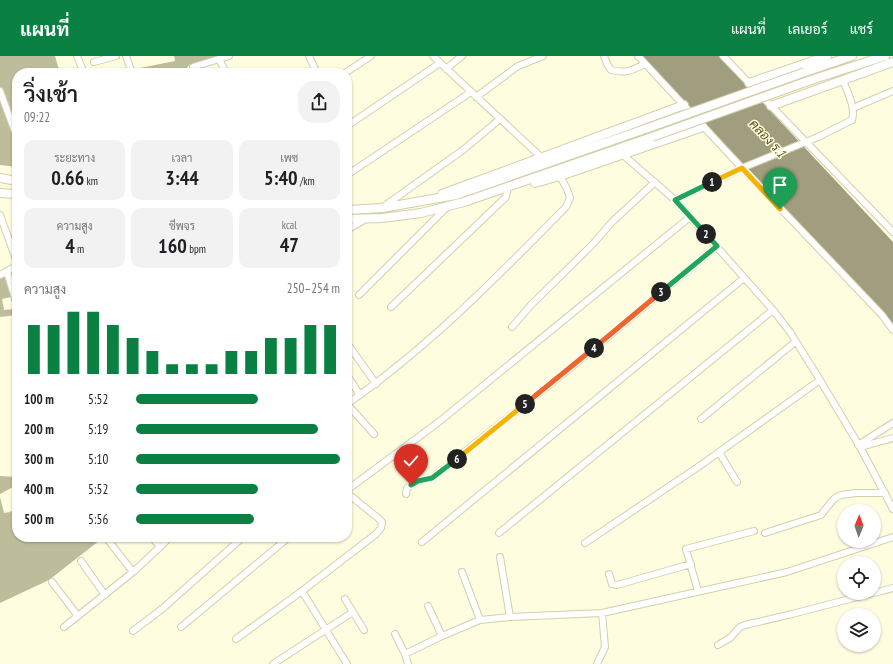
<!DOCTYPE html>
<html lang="th">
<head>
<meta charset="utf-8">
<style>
  :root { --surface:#fff; --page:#f2f2f2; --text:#202124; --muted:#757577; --accent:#0b8043 }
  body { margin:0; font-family:"PT Sans Narrow",Sarabun,sans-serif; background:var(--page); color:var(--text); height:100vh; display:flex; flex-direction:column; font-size:15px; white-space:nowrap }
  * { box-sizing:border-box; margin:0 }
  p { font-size:13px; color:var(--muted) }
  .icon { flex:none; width:22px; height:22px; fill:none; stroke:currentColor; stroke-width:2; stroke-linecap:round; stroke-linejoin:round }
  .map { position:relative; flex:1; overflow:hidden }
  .drawer { position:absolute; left:12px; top:12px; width:340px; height:474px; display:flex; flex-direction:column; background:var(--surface); border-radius:16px; box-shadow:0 1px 3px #0004 }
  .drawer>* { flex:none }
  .needle { width:26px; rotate:2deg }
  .tools { position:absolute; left:837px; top:448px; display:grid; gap:8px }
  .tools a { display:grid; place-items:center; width:44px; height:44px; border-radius:50%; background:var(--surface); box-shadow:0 1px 3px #0004; font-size:20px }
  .pin { position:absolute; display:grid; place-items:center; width:34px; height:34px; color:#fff; margin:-41px -17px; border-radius:50% 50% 50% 0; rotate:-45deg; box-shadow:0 0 4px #0007 }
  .pin .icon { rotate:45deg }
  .km { position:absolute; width:20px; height:20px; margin:-10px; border-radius:50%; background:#222; color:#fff; font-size:11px; line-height:20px; text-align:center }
  .round { display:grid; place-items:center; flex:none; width:42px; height:42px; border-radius:16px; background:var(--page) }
  .head { display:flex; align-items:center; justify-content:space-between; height:68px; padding:0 12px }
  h1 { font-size:22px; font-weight:600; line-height:30px }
  .metrics { display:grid; grid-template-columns:repeat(3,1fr); gap:6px; height:68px; padding:4px 12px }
  .metrics div { display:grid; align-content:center; border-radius:10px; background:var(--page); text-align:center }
  .metrics b { font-size:20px; font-weight:600 }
  .metrics small { font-size:11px; font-weight:400 }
  .metrics p { font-size:11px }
  .chart { height:112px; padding:8px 12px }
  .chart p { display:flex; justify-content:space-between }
  .chart svg { width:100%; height:72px; margin-top:4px; stroke:var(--accent); stroke-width:6 }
  ul { padding:0 12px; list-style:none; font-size:13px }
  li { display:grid; grid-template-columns:64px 48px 1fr; align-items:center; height:30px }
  li i { height:10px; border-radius:5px; background:var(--accent) }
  header { display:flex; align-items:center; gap:24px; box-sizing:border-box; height:56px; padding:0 20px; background:var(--accent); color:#fff }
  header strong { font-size:19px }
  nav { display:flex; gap:22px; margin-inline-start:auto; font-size:14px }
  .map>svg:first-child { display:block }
</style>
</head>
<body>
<header>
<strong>แผนที่</strong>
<nav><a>แผนที่</a><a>เลเยอร์</a><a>แชร์</a></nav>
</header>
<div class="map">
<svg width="893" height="608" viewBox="0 0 893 608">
  <rect width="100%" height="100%" fill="#fefddf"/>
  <path fill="#bebd9b" d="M 0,0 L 55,0 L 60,17 L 17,17 L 17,111 L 0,109 Z
    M 174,0 L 220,0 L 188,10 L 185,17 L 115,17 L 175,5 Z
    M 5,220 L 11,241 L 2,243 L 4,254 L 14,253 L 16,259 L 1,261 L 0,260 L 0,223 Z
    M 0,420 L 17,421 L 17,429 L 0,438 Z
    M 0,441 L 4,457 L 10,456 L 17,452 L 17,481 L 104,481 L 49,524 L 0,547 Z"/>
  <path fill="#a09e7e" d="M 639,0 L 719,0 L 893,186 L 893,272 Z"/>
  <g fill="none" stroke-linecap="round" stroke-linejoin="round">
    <defs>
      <path id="minor" d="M 77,0 L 84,17
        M 126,0 L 132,17
        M 309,0 L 315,13
        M 433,0 L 541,101
        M 604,0 L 607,8 L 611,14 C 626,18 632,14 645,8
        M 638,0 L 742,112 L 882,259 L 893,274
        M 723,0 L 893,176
        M 219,3 L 226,17
        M 94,6 L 116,0
        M 193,11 L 229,0
        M 446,13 L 462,0
        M 345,17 L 371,0
        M 0,35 L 17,81
        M 476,41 L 518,10 L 543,0
        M 853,52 L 893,35
        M 347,70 L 440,7
        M 622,98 L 675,144 L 773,254 L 790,276 L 820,324 L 860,391 L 893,453
        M 347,119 L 471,36
        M 675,144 L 742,112 L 818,81 L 852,64 C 856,51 847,36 843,24
        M 383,151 L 463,94 L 500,63
        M 0,159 L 17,206
        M 347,174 L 366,163
        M 7,216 L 17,249
        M 0,219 L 17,210
        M 359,239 L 447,151
        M 391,251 L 506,141 L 507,135
        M 512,271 L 531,249 L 592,189 L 612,166 L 655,126
        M 347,287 L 376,328
        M 347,319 L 360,339
        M 347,348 C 428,292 497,221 566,151 L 570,142 L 567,133 L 560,120
        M 347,348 L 374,378
        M 701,363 L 795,286
        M 858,389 L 893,367
        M 860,391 L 893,382
        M 719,396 L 737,426
        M 347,434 L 440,365 L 690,161
        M 406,438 L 407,432 L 418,425 L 432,422 L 574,309 L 717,190
        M 499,477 L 773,254
        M 765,477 L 821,459 L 832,445 L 835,442 L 841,439 L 856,437 L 885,437
        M 108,484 L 133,516
        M 422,486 L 744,222
        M 585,487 L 701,409 L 820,324
        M 160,491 L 170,481
        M 500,501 L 510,561
        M 81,505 L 105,539
        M 462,516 L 480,564
        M 609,518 L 612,528 L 617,529 L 691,508
        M 52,526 L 78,560
        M 302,535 L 347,608
        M 698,535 L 686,493 L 754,475
        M 874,537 L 893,532
        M 345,543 L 364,574
        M 428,550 L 442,580
        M 64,571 L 133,516 L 160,491 L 152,481
        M 181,571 L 289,481
        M 133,575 L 162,553 L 243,481
        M 395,578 L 405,598 L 408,608
        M 236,583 L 302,535 L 376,478 L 381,472 L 382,466 L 378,462 L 347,437
        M 718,589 L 730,582 L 740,571 L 745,569 L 792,558 L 873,537
        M 405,598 L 442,580 L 480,564 L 510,561 L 602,557 L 787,516 L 893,481
        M 273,608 L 353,556
        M 597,608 L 605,591 L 602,557"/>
      <path id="secondary" d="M 805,16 L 852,0
        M 811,24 L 885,0
        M 749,27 L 827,0
        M 771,50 L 893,6
        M 0,122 L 17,125
        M 535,127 L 560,120 L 703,71
        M 0,137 L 17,138
        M 442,138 L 684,49
        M 347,154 L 382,152 L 456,139 L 645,73
        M 347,163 L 382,162 L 421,157 L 464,146 L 652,81"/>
    </defs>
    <use href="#minor" stroke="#d2d0ab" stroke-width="8"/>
    <use href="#secondary" stroke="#d2d0ab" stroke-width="10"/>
    <use href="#minor" stroke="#fff" stroke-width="6"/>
    <use href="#secondary" stroke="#fff" stroke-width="8"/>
    <defs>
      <path id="secondary-bridge" d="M 645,73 L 805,16
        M 652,81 L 811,24"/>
    </defs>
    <use href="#secondary-bridge" stroke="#d2d0ab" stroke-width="10" stroke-linecap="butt"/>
    <use href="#secondary-bridge" stroke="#fff" stroke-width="8"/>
  </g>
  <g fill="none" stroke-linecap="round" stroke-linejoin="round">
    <defs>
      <path id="split-1" d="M 712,126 L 742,112 L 780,153"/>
      <path id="split-2" d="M 706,178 L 675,144 L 712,126"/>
      <path id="split-3" d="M 661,236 L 717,190 L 706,178"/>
      <path id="split-4" d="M 594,292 L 661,236"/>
      <path id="split-5" d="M 525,348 L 594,292"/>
      <path id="split-6" d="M 457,403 L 525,348"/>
      <path id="split-7" d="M 411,429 L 418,425 L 432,422 L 457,403"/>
    </defs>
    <use href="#split-1" stroke="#fff" stroke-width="8"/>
    <use href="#split-2" stroke="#fff" stroke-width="8"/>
    <use href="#split-3" stroke="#fff" stroke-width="8"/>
    <use href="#split-4" stroke="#fff" stroke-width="8"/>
    <use href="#split-5" stroke="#fff" stroke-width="8"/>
    <use href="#split-6" stroke="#fff" stroke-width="8"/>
    <use href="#split-7" stroke="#fff" stroke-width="8"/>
    <use href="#split-1" stroke="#f5b400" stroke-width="5"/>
    <use href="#split-2" stroke="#22a559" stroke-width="5"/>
    <use href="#split-3" stroke="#22a559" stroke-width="5"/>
    <use href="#split-4" stroke="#f0652b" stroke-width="5"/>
    <use href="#split-5" stroke="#f0652b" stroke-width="5"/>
    <use href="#split-6" stroke="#f5b400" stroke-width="5"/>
    <use href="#split-7" stroke="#22a559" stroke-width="5"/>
  </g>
  <g text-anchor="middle" stroke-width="3" stroke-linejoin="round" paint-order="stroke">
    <g font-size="13" font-style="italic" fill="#57531c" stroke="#fefddf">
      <text transform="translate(768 82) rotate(47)" y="5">คลอง ร.1</text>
    </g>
  </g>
</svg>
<div class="tools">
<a><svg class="needle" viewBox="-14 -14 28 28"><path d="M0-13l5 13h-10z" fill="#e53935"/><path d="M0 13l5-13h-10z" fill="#757577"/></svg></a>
<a><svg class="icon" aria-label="locate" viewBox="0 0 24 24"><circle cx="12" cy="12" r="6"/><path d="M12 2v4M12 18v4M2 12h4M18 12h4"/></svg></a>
<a><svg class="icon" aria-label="layers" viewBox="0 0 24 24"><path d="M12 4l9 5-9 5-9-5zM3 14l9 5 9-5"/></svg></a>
</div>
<div class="pin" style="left:780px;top:153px;background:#1e9e55"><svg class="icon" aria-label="arrive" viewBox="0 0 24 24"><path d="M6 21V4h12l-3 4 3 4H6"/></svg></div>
<div class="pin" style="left:411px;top:429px;background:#d93025"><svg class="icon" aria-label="check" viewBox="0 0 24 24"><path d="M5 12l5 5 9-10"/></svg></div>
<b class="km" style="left:712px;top:126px">1</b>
<b class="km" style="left:706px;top:178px">2</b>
<b class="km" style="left:661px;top:236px">3</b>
<b class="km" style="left:594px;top:292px">4</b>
<b class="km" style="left:525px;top:348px">5</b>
<b class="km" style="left:457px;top:403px">6</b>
<section class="drawer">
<div class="head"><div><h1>วิ่งเช้า</h1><p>09:22</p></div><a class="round"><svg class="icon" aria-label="share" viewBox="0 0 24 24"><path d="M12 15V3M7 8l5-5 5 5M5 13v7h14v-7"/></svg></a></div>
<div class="metrics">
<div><p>ระยะทาง</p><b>0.66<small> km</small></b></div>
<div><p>เวลา</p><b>3:44</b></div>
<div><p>เพซ</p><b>5:40<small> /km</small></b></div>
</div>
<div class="metrics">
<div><p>ความสูง</p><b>4<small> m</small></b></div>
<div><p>ชีพจร</p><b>160<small> bpm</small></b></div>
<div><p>kcal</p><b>47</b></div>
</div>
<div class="chart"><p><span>ความสูง</span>250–254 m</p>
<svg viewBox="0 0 160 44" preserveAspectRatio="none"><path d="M5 44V14M15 44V14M25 44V6M35 44V6M45 44V14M55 44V22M65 44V30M75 44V38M85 44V38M95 44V38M105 44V30M115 44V30M125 44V22M135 44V22M145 44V14M155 44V14"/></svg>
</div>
<ul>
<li><b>100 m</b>5:52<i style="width:60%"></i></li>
<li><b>200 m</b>5:19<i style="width:89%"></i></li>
<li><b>300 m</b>5:10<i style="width:100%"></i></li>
<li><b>400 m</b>5:52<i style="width:60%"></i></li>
<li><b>500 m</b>5:56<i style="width:58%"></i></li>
</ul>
</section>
</div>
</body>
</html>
